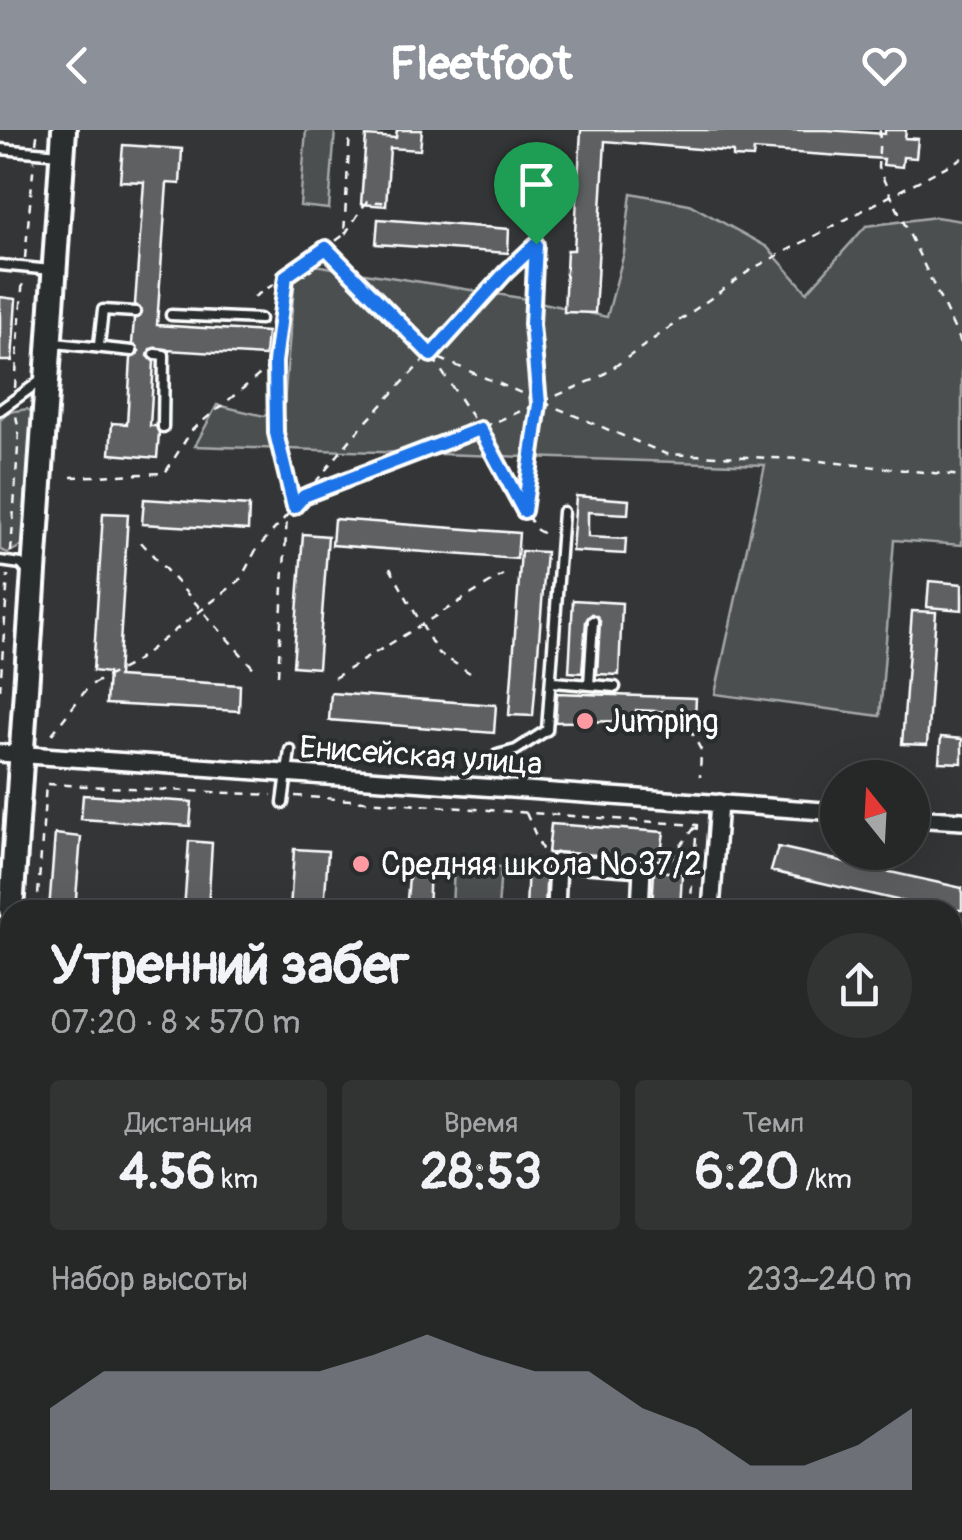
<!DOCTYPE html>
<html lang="ru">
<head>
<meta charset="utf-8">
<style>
  :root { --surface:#262828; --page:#323434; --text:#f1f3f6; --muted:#a4a6a8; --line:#424445; --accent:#8c9099 }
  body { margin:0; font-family:Pangolin,sans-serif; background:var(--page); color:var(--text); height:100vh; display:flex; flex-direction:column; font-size:38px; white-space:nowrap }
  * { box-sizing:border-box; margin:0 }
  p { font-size:32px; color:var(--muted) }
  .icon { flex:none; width:55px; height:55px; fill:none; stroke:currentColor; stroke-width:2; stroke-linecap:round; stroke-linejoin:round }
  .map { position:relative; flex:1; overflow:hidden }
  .details { position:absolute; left:0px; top:770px; width:962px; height:640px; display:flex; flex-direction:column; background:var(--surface); border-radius:30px 30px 0 0; box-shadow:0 10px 40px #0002,0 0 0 2px var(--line) }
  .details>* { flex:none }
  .needle { width:65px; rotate:342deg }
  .controls { position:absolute; left:820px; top:630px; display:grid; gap:20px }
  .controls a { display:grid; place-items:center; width:110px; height:110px; border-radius:50%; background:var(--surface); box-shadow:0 10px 40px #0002,0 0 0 2px var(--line); font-size:50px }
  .pin { position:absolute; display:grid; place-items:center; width:85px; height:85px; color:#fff; margin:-102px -42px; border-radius:50% 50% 50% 0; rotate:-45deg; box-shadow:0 0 10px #0007 }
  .pin .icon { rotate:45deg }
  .round { display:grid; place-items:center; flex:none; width:105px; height:105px; border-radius:52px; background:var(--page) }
  .headline { display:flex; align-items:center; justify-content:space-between; height:170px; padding:0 50px }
  h1 { font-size:55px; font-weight:700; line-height:75px }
  .stats { display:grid; grid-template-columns:repeat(3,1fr); gap:15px; height:170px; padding:10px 50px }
  .stats div { display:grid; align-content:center; border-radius:10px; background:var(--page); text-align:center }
  .stats b { font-size:50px; font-weight:700 }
  .stats small { font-size:28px; font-weight:400 }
  .stats p { font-size:28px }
  .chart { height:280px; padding:20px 50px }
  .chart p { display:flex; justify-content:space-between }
  .chart svg { width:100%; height:180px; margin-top:10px; fill:var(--accent); opacity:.7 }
  header { display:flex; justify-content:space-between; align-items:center; height:130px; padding:0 50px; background:var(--accent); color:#fff; font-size:45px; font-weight:700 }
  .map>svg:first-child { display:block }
</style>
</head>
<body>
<header><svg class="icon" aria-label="back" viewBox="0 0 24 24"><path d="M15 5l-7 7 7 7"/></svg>Fleetfoot<svg class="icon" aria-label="heart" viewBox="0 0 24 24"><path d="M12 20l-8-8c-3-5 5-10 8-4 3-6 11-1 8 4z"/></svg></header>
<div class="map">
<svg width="962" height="1410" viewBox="0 0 962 1410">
  <rect width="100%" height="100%" fill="#333536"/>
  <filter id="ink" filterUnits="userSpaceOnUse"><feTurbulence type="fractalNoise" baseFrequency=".01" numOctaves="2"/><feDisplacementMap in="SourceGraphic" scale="20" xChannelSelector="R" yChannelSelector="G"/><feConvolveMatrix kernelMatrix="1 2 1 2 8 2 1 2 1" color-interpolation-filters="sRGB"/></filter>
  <g filter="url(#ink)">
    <path fill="#4c4f50" stroke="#a6a7a8" stroke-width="2.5" d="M 306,0 L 335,0 L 329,79 L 300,76 Z
      M 631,63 L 689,74 L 767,117 L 807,162 L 866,96 L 936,87 L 962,91 L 962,415 L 894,410 L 880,586 L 715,564 L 765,335 L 195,316 L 217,275 L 264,286 L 284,273 L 296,132 L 521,168 L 607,187 L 624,123 Z
      M 27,279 L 32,282 L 23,415 L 8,423 L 0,420 L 0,290 L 9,282 Z
      M 454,735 L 501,737 L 498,780 L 452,780 Z"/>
    <path fill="#5f6162" stroke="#fff" stroke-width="2.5" d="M 397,0 L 422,0 L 420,20 L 390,18 L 386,76 L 361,74 L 366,6 L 396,8 Z
      M 581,0 L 827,0 L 885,4 L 885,0 L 906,0 L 905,8 L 918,9 L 916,28 L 903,27 L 902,37 L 883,35 L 884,29 L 754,20 L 753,28 L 733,27 L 733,22 L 605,11 L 595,183 L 564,182 L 567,120 L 574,120 Z
      M 123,15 L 182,19 L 180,54 L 167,53 L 157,195 L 267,202 L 265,226 L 150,219 L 148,226 L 154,232 L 150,296 L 156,296 L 159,303 L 157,328 L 110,324 L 112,293 L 127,294 L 131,228 L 139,221 L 132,214 L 134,189 L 142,182 L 135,174 L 144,52 L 120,51 Z
      M 378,89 L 509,99 L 508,123 L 376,114 Z
      M 0,167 L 16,169 L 12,231 L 0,231 Z
      M 576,366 L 629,370 L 628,384 L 588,382 L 588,407 L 626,409 L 625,424 L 572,421 Z
      M 144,369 L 249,376 L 248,400 L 142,394 Z
      M 103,383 L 128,384 L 118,547 L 240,555 L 239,581 L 106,574 L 108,543 L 93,541 Z
      M 334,389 L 519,403 L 517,429 L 332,415 Z
      M 303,404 L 328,406 L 318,538 L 293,536 Z
      M 521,421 L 546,422 L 533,586 L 509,585 Z
      M 929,451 L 962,454 L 962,480 L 927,477 Z
      M 573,470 L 622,473 L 619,545 L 597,544 L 600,490 L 592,484 L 586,491 L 582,543 L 569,542 Z
      M 912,481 L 936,482 L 927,615 L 902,614 Z
      M 331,563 L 496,575 L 494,603 L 329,590 Z
      M 557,563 L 696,568 L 695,588 L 675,587 L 675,582 L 636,580 L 635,591 L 555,592 Z
      M 941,607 L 962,609 L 962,633 L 939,632 Z
      M 83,665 L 192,672 L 190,696 L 81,689 Z
      M 551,694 L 664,702 L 660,730 L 548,723 Z
      M 55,704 L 81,707 L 75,780 L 49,780 Z
      M 189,711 L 212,713 L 208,780 L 184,780 Z
      M 778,717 L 962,758 L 962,780 L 940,780 L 771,741 Z
      M 294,719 L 328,721 L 324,780 L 290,780 Z
      M 528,733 L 547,734 L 545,780 L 526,780 Z
      M 410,737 L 430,739 L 428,780 L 406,780 Z
      M 654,741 L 682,743 L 680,780 L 652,780 Z"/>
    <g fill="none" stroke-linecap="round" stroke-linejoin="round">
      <defs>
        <path id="lane" d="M 0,19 L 60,24
          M 0,135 L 51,140
          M 171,185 L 260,189
          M 55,213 L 132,221
          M 99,215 L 103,180 L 135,182
          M 155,224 L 164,225 L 163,297
          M 0,280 L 39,252
          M 0,431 L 21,434 L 27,441
          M 553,552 L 615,557
          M 589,555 L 593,491
          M 497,625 L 516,620 L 547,600 L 563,382
          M 283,673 L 290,620"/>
        <path id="street" d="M 0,623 L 838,682
          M 912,688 L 962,691
          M 556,780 L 558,732 L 642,738 L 640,780
          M 711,780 L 719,673
          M 0,1206 L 10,1207
          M 952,1272 L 962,1272
          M 663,1410 L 664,1400"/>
        <path id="secondary" d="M 11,780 L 64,0
          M 0,922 L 10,800"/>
      </defs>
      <use href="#lane" stroke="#fff" stroke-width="15"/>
      <use href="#street" stroke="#fff" stroke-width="22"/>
      <use href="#secondary" stroke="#fff" stroke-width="30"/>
      <path stroke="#fff" stroke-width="2.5" stroke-dasharray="8 8" stroke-linecap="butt" d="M 880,0 L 878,38 L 962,215
        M 36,13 L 38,0
        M 345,104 L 367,71 L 391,73
        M 536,116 L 533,194 L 539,274 L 524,381 L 537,400 L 546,405
        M 325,118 L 431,225 L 666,324 L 800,329 L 962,346
        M 25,128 L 34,31
        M 254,167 L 285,147
        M 433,228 L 480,299 L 523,380
        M 275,234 L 275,303 L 294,374
        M 15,258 L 23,146
        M 71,347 L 165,343 L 192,300 L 275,232 L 286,146 L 344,105 L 350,0
        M 305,365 L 356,303 L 506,141 L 536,114
        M 141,412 L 258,543
        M 11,422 L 19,302 L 15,280
        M 390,438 L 437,522 L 470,543
        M 278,545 L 287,386
        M 334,548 L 503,445
        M 0,560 L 8,445
        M 674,597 L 690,599 L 701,620 L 700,647
        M 52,604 L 89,556 L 133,533 L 240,450 L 256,420 L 304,366 L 437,317 L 600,247 L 752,139 L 962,28
        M 295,666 L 697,695 L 690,780
        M 526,683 L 544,724
        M 658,737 L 665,736 L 696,696
        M 37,780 L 46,654 L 272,665
        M 8,1180 L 10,1180
        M 103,1400 L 107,1410"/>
      <use href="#lane" stroke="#2a2d2e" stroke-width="8"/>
      <use href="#street" stroke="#2a2d2e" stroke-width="15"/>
      <use href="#secondary" stroke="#2a2d2e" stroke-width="22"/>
    </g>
  </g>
  <g fill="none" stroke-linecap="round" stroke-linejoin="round" filter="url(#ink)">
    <defs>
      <path id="route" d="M 536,114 L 532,194 L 539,274 L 524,381 L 480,299 L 304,366 L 294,377 L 276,303 L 275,232 L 286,146 L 326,118 L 431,225 L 506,142 Z"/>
    </defs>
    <use href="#route" stroke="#fff" stroke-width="20"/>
    <use href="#route" stroke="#1a73e8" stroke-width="12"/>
  </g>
  <g fill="#ff9aa2" stroke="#2a2d2e" stroke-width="4">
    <circle cx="585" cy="591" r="10"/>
    <circle cx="361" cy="734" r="10"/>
  </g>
  <g text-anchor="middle" stroke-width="8" stroke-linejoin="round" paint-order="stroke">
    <g font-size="32" fill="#fff" stroke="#2a2d2e" text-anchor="start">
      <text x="605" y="602">Jumping</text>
      <text x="381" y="745">Средняя школа №37/2</text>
    </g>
    <g font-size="32" fill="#fff" stroke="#2a2d2e">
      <text transform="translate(421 625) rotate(4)" y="11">Енисейская улица</text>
    </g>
  </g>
</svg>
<div class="controls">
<a><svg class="needle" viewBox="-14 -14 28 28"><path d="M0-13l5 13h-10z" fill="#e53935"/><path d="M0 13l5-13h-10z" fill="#a4a6a8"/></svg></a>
</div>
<div class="pin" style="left:536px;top:114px;background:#1e9e55"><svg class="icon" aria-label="arrive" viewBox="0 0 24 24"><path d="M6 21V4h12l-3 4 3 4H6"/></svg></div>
<section class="details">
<div class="headline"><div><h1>Утренний забег</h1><p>07:20 · 8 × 570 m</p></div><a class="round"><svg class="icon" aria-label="share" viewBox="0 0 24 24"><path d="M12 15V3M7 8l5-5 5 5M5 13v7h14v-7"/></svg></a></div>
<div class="stats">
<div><p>Дистанция</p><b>4.56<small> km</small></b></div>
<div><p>Время</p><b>28:53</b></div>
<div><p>Темп</p><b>6:20<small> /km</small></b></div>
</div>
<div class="chart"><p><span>Набор высоты</span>233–240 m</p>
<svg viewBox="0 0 160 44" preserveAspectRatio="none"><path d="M0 44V24L10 15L20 15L30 15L40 15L50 15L60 11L70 6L80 11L90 15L100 15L110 24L120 29L130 38L140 38L150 33L160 24V44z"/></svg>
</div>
</section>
</div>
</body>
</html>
